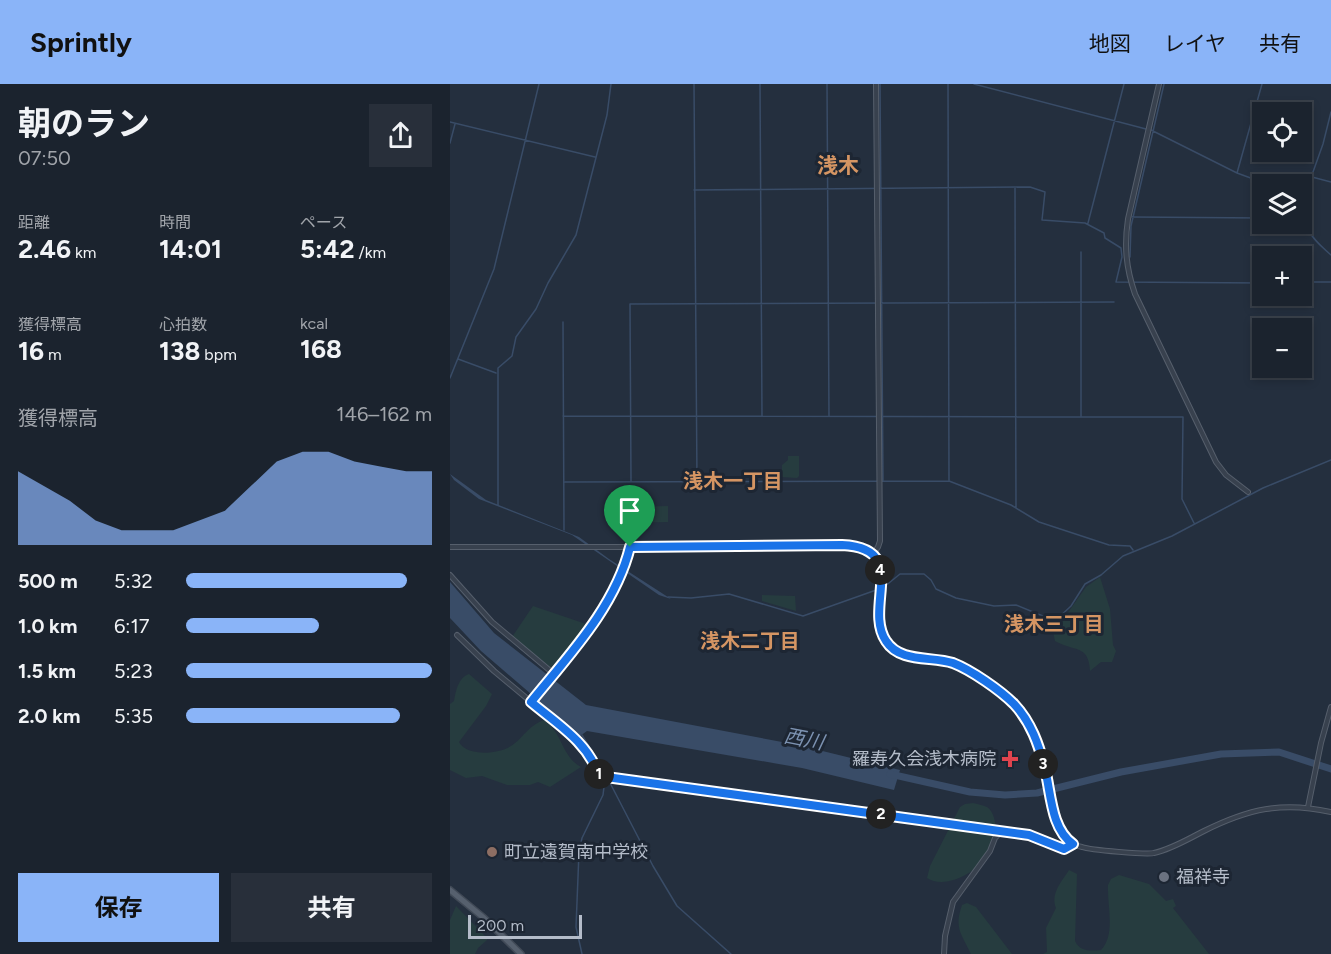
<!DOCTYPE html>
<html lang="ja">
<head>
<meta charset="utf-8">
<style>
  :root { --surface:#1b232e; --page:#282f3a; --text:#f1f3f6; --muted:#a0a4aa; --line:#39404a; --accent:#8ab4f8 }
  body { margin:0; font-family:Figtree,"Noto Sans JP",sans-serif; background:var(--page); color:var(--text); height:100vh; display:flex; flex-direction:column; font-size:22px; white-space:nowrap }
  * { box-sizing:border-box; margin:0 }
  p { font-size:20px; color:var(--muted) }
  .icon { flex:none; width:33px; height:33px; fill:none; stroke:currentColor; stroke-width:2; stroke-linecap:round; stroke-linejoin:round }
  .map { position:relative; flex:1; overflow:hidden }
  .side { display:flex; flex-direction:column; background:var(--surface); width:450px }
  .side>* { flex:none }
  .tools { position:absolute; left:802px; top:18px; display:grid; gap:12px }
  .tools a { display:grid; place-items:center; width:60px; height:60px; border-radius:0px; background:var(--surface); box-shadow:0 3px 9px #0003,0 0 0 2px var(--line); font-size:30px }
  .scale { position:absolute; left:18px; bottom:15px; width:114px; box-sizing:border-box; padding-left:6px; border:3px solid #b4bcc9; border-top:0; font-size:16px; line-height:21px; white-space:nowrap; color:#b4bcc9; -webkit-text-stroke:4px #1d2633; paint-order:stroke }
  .pin { position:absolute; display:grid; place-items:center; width:51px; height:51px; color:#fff; margin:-62px -26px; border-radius:50% 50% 50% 0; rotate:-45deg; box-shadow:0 0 6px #0007 }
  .pin .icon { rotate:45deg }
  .km { position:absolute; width:30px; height:30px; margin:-15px; border-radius:50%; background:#222; color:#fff; font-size:16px; line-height:30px; text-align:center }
  .round { display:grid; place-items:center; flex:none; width:63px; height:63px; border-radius:0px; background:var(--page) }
  .summary { display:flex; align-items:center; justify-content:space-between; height:102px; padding:0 18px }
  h1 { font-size:33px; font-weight:700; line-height:45px }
  .figures { display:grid; grid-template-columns:repeat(3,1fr); gap:9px; height:102px; padding:6px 18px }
  .figures div { display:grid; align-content:center }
  .figures b { font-size:26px; font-weight:700 }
  .figures small { font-size:16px; font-weight:400 }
  .figures p { font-size:16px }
  .chart { height:168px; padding:12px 18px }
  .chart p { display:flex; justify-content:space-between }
  .chart svg { width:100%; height:108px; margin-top:6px; fill:var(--accent); opacity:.7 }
  .button { display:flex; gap:12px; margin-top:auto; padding:12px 18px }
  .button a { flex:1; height:69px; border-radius:0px; background:var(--accent); color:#111; font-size:24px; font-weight:700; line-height:69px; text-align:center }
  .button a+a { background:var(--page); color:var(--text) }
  ul { padding:0 18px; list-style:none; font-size:20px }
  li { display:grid; grid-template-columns:96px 72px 1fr; align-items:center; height:45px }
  li i { height:15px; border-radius:8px; background:var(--accent) }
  header { display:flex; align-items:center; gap:36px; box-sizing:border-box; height:84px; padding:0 30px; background:var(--accent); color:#111 }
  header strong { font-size:28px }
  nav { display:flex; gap:33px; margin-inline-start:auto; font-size:21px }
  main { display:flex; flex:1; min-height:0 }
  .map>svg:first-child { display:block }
</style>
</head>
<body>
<header>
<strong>Sprintly</strong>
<nav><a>地図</a><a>レイヤ</a><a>共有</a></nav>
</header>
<main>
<section class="side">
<div class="summary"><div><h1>朝のラン</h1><p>07:50</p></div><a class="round"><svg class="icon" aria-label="share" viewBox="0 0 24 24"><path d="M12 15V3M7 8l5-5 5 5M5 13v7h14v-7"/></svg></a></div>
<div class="figures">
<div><p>距離</p><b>2.46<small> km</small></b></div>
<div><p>時間</p><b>14:01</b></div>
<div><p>ペース</p><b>5:42<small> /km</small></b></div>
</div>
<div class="figures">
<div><p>獲得標高</p><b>16<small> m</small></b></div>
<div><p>心拍数</p><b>138<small> bpm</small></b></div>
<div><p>kcal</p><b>168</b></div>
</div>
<div class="chart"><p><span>獲得標高</span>146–162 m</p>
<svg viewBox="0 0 160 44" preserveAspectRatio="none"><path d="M0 44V14L10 20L20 26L30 34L40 38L50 38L60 38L70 34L80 30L90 20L100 10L110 6L120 6L130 10L140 12L150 14L160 14V44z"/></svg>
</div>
<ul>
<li><b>500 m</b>5:32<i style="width:90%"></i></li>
<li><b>1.0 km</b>6:17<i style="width:54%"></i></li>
<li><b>1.5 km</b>5:23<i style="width:100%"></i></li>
<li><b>2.0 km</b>5:35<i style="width:87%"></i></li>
</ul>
<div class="button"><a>保存</a><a>共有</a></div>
</section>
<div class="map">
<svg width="881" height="870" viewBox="0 0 881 870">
  <rect width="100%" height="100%" fill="#242f3e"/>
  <path fill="#263c3f" d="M 338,372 L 349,372 L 349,392 L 347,394 L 332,393 L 332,381 L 338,376 Z
    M 218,422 L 218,438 L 181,439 L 181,423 Z
    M 650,493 L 660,525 L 663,561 L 666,567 L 662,578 L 651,578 L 640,587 C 639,560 624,568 605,557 L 603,547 L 606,538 L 617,530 L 636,503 Z
    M 312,511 L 345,512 L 346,527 L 312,517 Z
    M 83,522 L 139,541 L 104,586 L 62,553 Z
    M 19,590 L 42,610 L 36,622 L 9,658 C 17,673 49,670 61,662 C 74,654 76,643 94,636 C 113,649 111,672 131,683 L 100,703 L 88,698 L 80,701 L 57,701 L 32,692 L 16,694 L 0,686 L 0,620 L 4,617 C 6,606 8,594 19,590 Z
    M 523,719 C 527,720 533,721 537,723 C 548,730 548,758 542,768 C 531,785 497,807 477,794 L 480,782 L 510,723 L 515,720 Z
    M 619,786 L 627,790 L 625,857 C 630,868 641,867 651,866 C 666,850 657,822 658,801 L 661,795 L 669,791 L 699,800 L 716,817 L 723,815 L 726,822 L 723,824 L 759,870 L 593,870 L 597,868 L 596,844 L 606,824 C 600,810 612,797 619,786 Z
    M 517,819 L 526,823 L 562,870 L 521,870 C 511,849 504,844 512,821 Z
    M 6,822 L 37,854 L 37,856 L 28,864 L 25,870 L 0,870 L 0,836 Z"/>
  <path fill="#394c67" d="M 0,390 L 36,416 L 129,453 L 159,475 L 221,515 L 209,511 L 122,451 L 29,415 L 4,396 Z
    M 0,498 L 44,549 L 136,621 L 348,661 L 450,686 L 444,706 L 352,684 L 137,647 L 130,652 L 31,567 L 0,534 Z"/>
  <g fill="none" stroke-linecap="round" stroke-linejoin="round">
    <path stroke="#394c67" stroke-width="1.5" d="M 244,0 L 247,397
      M 310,0 L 312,332
      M 377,0 L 379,332
      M 430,0 L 433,396
      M 498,0 L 499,396
      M 524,0 L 696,45
      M 0,38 L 145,73
      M 701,46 L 787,89 L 817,100
      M 0,59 L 5,40
      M 787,89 L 812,0
      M 862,93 L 881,98
      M 565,104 L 566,423
      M 244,106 L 580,103 L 595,108 L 592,136 L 635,139 L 654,149 L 655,154 L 671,164 L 672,173 L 666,198 L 813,199
      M 852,115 C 860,127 854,133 858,144 C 861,154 873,164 881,171
      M 853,116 L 873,60 L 881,28
      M 682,133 L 813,134
      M 638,139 L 674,0
      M 680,173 L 681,142 L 714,0
      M 852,198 L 881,198
      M 113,238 L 114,446
      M 8,275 L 46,289
      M 0,294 L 44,185 L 89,0
      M 113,332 L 733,333 L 732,415 L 744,439
      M 631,332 L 631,168
      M 115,398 L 499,397 L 561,421 L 589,438 L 659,461 L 680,462 L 683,466
      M 181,398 L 180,220 L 664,218
      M 48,421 L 48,284 L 62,272 L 66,253 L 86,225 L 98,199 L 126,151 L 157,31 L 161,0
      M 434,503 L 450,490 L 474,490 L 481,496 L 486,505 L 506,514 L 544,522 L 566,521 L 605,537 L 621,522 L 635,500 L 651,491 L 673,472 L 722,452 L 813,404 L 881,376
      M 218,513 L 241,514 L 279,510 L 353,532 L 429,505
      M 132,651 L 156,690
      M 158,695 L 203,782 L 227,822 L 281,870
      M 132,870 L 126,843 L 129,768 L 132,754 L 153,711 L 155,695"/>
    <path stroke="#394c67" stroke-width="7" d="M 440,690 L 520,708 L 555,711 L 587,709 L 671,688 L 771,670 L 829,668 L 881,685"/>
    <defs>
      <path id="tertiary" d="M 709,0 L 678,135 C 674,162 676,184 685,210 L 766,378 L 776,391 L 798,408
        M 0,463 L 262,463 L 392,461 C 462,464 412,526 438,560 C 452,578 482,572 501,579 C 524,586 561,613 574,632 C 585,649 590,667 595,687 C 600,705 603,742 616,755 C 620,760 627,762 632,763 C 640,766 698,771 704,769 C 722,765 738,755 754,747 C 798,725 832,717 881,728
        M 423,470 L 428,463 L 430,457 L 426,0
        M 0,491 L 42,538 L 104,590
        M 7,551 L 44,587 L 129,658 L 138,668 L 149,692 L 579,751 L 614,765 L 623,760
        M 81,618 C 120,572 165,523 180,463
        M 858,723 L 871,659 L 881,623
        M 494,870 L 495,852 L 503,818 L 540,767 L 545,754 L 550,749"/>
      <path id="primary" d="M 0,806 L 34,834 L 71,870"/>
    </defs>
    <use href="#tertiary" stroke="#565f6c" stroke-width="6"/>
    <use href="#primary" stroke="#414a57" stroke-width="8"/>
    <use href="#tertiary" stroke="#38414e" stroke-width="4"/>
    <use href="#primary" stroke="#56606e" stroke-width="5"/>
  </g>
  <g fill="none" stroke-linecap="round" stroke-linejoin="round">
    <defs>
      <path id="route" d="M 392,461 C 461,464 413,523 436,557 C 450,579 481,572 503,579 C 521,586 550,606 564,620 C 581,638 589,661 595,685 C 601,709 601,745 623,760 L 614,765 L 579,751 L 149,692 C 138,658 107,640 81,618 C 119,571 165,523 180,463 Z"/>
    </defs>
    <use href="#route" stroke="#fff" stroke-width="12"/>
    <use href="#route" stroke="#1a73e8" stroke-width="8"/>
  </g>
  <path fill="#e0444e" stroke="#1d2633" stroke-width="2" d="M557 666h6v6h6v6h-6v6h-6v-6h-6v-6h6z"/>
  <circle fill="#8d6e63" stroke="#1d2633" stroke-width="2" cx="42" cy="768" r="6"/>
  <circle fill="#6b7280" stroke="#1d2633" stroke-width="2" cx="714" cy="793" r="6"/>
  <g text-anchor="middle" stroke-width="6" stroke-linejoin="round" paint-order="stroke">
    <g font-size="18" fill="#b4bcc9" stroke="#1d2633" text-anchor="start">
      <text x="546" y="681" text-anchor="end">羅寿久会浅木病院</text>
      <text x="54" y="774">町立遠賀南中学校</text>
      <text x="726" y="799">福祥寺</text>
    </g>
    <g font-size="20" font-weight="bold" fill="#d59563" stroke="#1d2633">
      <text x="283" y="404">浅木一丁目</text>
      <text x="604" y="547">浅木三丁目</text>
      <text x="300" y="564">浅木二丁目</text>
    </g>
    <g font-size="20" font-style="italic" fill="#7c92b1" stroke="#1d2633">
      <text transform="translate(354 655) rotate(11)" y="7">西川</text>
    </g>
    <g font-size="21" font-weight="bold" fill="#d59563" stroke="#1d2633">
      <text x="388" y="89">浅木</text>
    </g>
  </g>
</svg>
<div class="tools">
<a><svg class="icon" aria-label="locate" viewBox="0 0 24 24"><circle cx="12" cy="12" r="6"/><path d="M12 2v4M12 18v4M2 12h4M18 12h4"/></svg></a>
<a><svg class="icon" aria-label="layers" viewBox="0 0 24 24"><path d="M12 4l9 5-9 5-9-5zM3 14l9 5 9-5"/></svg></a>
<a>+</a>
<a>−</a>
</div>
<div class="scale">200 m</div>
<div class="pin" style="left:180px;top:463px;background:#1e9e55"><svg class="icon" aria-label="arrive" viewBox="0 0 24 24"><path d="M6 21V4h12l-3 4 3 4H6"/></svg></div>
<b class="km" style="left:149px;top:690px">1</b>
<b class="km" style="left:431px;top:730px">2</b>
<b class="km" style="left:593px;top:680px">3</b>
<b class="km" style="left:430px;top:486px">4</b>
</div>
</main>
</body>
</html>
